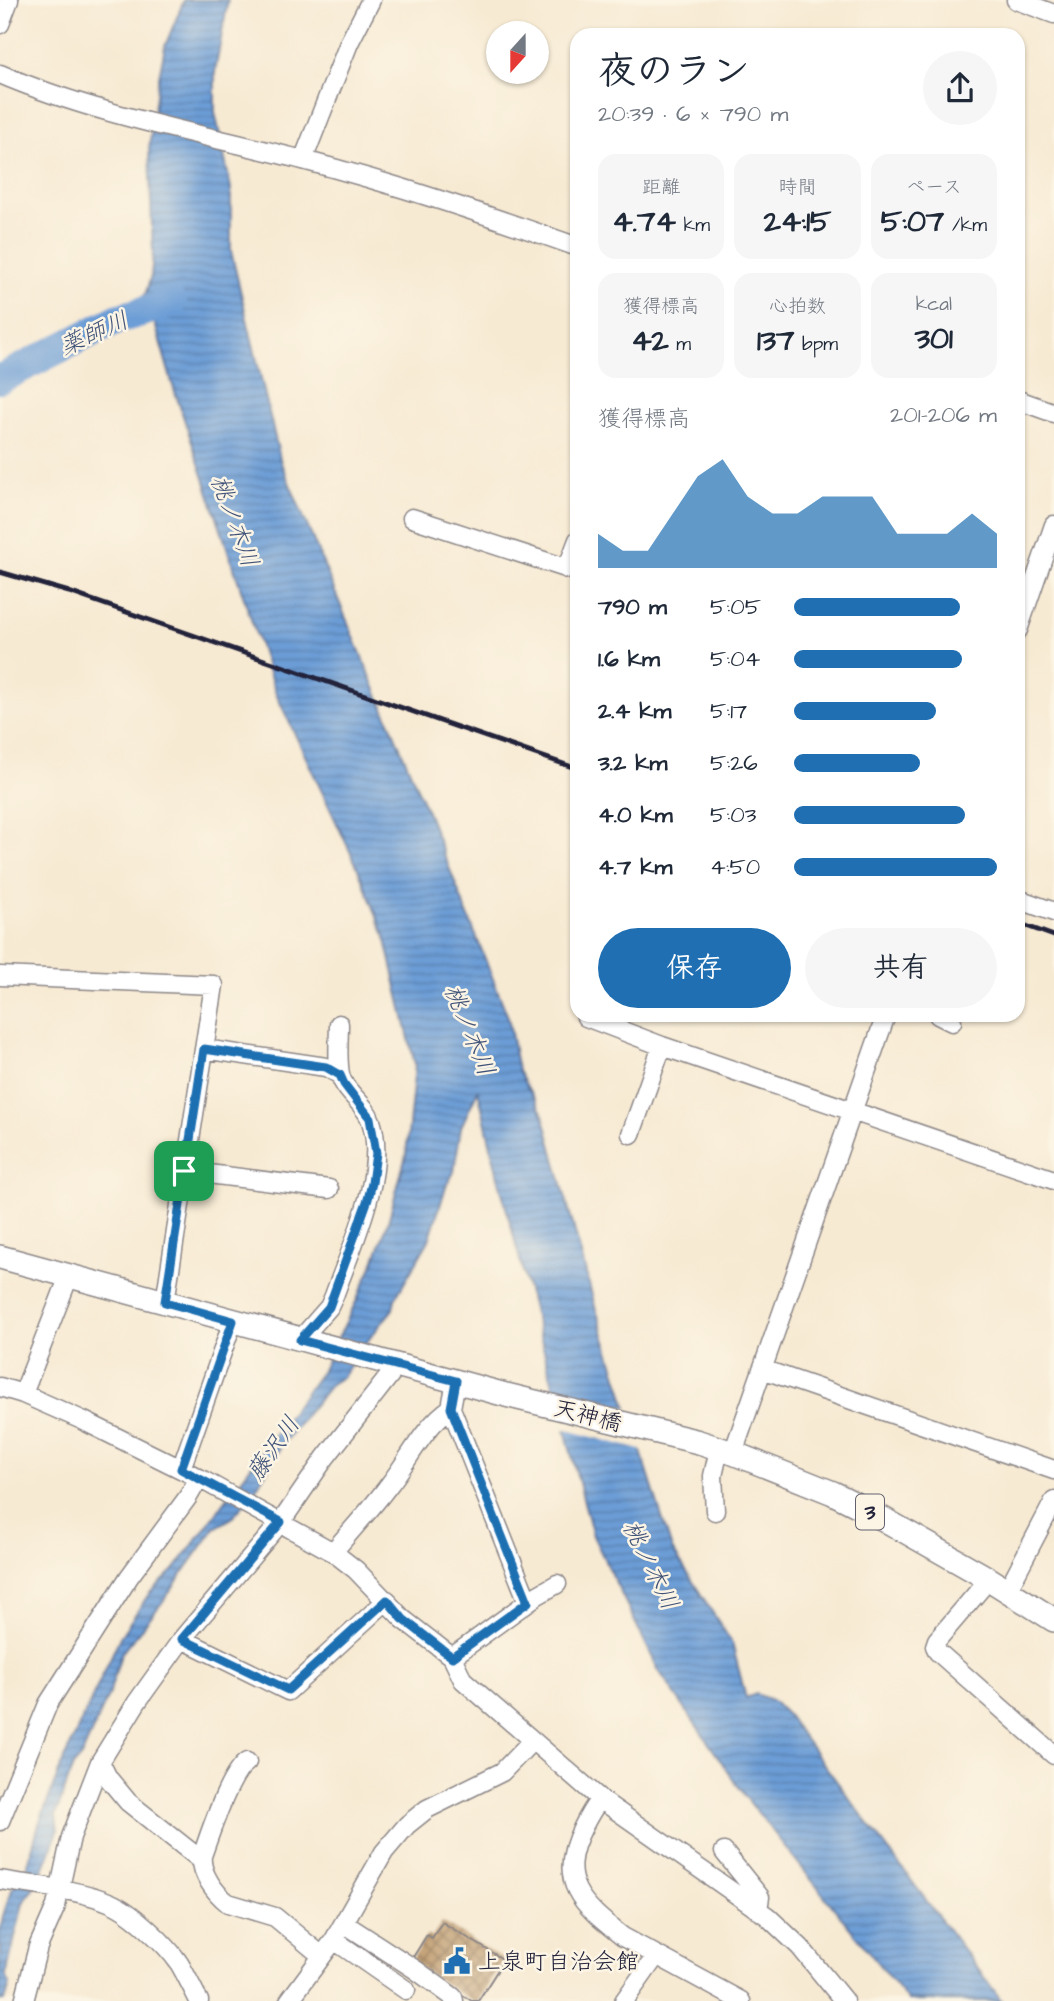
<!DOCTYPE html>
<html lang="ja">
<head>
<meta charset="utf-8">
<style>
  :root { --surface:#fff; --page:#f6f6f7; --text:#1f2937; --muted:#747a83; --accent:#1f6fb2 }
  body { margin:0; font-family:"Architects Daughter","Klee One",sans-serif; background:var(--page); color:var(--text); height:100vh; display:flex; flex-direction:column; font-size:26px; white-space:nowrap }
  * { box-sizing:border-box; margin:0 }
  p { font-size:23px; color:var(--muted) }
  .icon { flex:none; width:38px; height:38px; fill:none; stroke:currentColor; stroke-width:2; stroke-linecap:round; stroke-linejoin:round }
  .map { position:relative; flex:1; overflow:hidden }
  .drawer { position:absolute; left:570px; top:28px; width:455px; height:994px; display:flex; flex-direction:column; background:var(--surface); border-radius:21px; box-shadow:0 2px 5px #0004 }
  .drawer>* { flex:none }
  .needle { width:46px; rotate:201deg }
  .fabs { position:absolute; left:486px; top:21px; display:grid; gap:14px }
  .fabs a { display:grid; place-items:center; width:63px; height:63px; border-radius:50%; background:var(--surface); box-shadow:0 2px 5px #0004; font-size:35px }
  .pin { position:absolute; display:grid; place-items:center; width:60px; height:60px; color:#fff; margin:-30px; border-radius:14px; box-shadow:0 4px 10px #0006 }
  .round { display:grid; place-items:center; flex:none; width:74px; height:74px; border-radius:37px; background:var(--page) }
  .head { display:flex; align-items:center; justify-content:space-between; height:119px; padding:0 28px }
  h1 { font-size:38px; font-weight:700; line-height:52px }
  .metrics { display:grid; grid-template-columns:repeat(3,1fr); gap:10px; height:119px; padding:7px 28px }
  .metrics div { display:grid; align-content:center; border-radius:18px; background:var(--page); text-align:center }
  .metrics b { font-size:30px; font-weight:700 }
  .metrics small { font-size:19px; font-weight:400 }
  .metrics p { font-size:19px }
  .chart { height:196px; padding:14px 28px }
  .chart p { display:flex; justify-content:space-between }
  .chart svg { width:100%; height:126px; margin-top:7px; fill:var(--accent); opacity:.7 }
  .cta { display:flex; gap:14px; margin-top:auto; padding:14px 28px }
  .cta a { flex:1; height:80px; border-radius:42px; background:var(--accent); color:#fff; font-size:28px; font-weight:700; line-height:80px; text-align:center }
  .cta a+a { background:var(--page); color:var(--text) }
  ul { padding:0 28px; list-style:none; font-size:23px }
  li { display:grid; grid-template-columns:112px 84px 1fr; align-items:center; height:52px }
  li i { height:18px; border-radius:9px; background:var(--accent) }
  .map>svg:first-child { display:block }
</style>
</head>
<body>
<div class="map">
<svg width="1054" height="2001" viewBox="0 0 1054 2001">
  <defs>
    <pattern id="water-rules" width="6" height="5" patternUnits="userSpaceOnUse" patternTransform="scale(1.75)"><rect width="6" height="5" fill="#6c9dd6"/><path d="M0 2.5h6" fill="none" stroke="#5880af"/></pattern>
    <pattern id="building-cross-hatch" width="8" height="8" patternUnits="userSpaceOnUse" patternTransform="scale(1.75)"><rect width="8" height="8" fill="#c5a47a"/><path d="M0 0l8 8M0 8l8-8" fill="none" stroke="#a08565"/></pattern>
  </defs>
  <rect width="100%" height="100%" fill="#fcf5e5"/>
  <filter id="ink" filterUnits="userSpaceOnUse"><feTurbulence type="fractalNoise" baseFrequency=".0143" numOctaves="2"/><feDisplacementMap in="SourceGraphic" scale="14" xChannelSelector="R" yChannelSelector="G"/><feConvolveMatrix kernelMatrix="1 2 1 2 8 2 1 2 1" color-interpolation-filters="sRGB"/></filter>
  <filter id="wash" filterUnits="userSpaceOnUse"><feTurbulence type="fractalNoise" baseFrequency=".00686" numOctaves="4" result="noise"/><feDisplacementMap in="SourceGraphic" scale="28" xChannelSelector="R" yChannelSelector="G"/><feGaussianBlur stdDeviation="1.57" result="paint"/><feColorMatrix in="noise" values="0 0 0 0 0 0 0 0 0 0 0 0 0 0 0 0 0 1.4 0 .05"/><feComposite in="paint" operator="in"/></filter>
  <g filter="url(#wash)">
    <rect width="100%" height="100%" fill="#f7ead3"/>
    <path fill="url(#water-rules)" stroke="#476088" stroke-width="2" d="M 184,0 L 228,0 L 215,72 L 215,112 L 231,188 L 231,251 L 281,463 L 428,814 L 508,1017 L 518,1071 L 543,1114 L 595,1306 L 672,1549 L 732,1643 L 746,1698 L 756,1694 L 772,1700 L 786,1714 L 1002,2001 L 908,2001 L 747,1799 L 659,1671 L 593,1536 L 498,1177 L 478,1090 L 461,1127 L 454,1172 L 446,1187 L 429,1240 L 395,1299 L 393,1309 L 372,1335 L 342,1377 L 331,1384 L 283,1443 L 251,1497 L 232,1518 L 215,1528 L 161,1604 L 121,1654 L 109,1694 L 81,1757 L 73,1766 L 56,1815 L 58,1831 L 40,1878 L 23,1903 L 6,1976 L 10,1984 L 5,2001 L 0,2001 L 0,1930 L 3,1916 L 10,1894 L 17,1879 L 26,1870 L 39,1824 L 61,1766 L 120,1637 L 149,1594 L 174,1570 L 321,1372 L 356,1302 L 374,1262 L 388,1222 L 406,1155 L 415,1065 L 385,936 L 356,864 L 276,694 L 172,383 L 154,320 L 133,314 L 134,305 L 145,295 L 151,276 L 153,254 L 149,149 L 157,87 L 165,46 Z"/>
    <path fill="#f7ead3" d="M 549,1387 L 630,1409 L 644,1451 L 560,1428 Z"/>
    <g fill="none" stroke-linecap="round" stroke-linejoin="round">
      <path stroke="#6c9dd6" stroke-width="30" d="M 0,379 L 117,319 L 172,303"/>
    </g>
    <g id="blocks">
      <path fill="url(#building-cross-hatch)" d="M 442,1922 L 504,1960 L 478,2001 L 472,2001 L 410,1962 L 427,1935 L 432,1938 Z"/>
    </g>
  </g>
  <g filter="url(#ink)">
    <use href="#blocks" fill-opacity="0" stroke="#8c8687" stroke-width="2"/>
    <g fill="none" stroke-linecap="round" stroke-linejoin="round">
      <defs>
        <path id="minor" d="M 1016,0 L 1054,14
          M 0,24 L 9,0
          M 0,74 C 96,115 202,134 303,160 C 396,184 487,215 578,247
          M 303,160 L 349,43 L 371,0
          M 1018,400 L 1054,413
          M 412,518 L 578,572
          M 567,569 L 578,540
          M 1018,630 L 1054,525
          M 1018,899 L 1054,912
          M 0,976 L 214,985 L 165,1302
          M 938,1015 L 952,1022
          M 586,1017 L 662,1046 L 1054,1180
          M 204,1049 L 326,1067 L 340,1075
          M 631,1134 L 662,1046
          M 184,1171 L 329,1189
          M 300,1340 L 329,1307 L 334,1296 C 351,1248 388,1171 371,1121 C 366,1105 350,1096 343,1082 C 336,1071 339,1038 339,1024
          M 762,1369 L 1054,1470
          M 456,1381 L 451,1408 L 528,1602
          M 0,1387 L 23,1394 L 82,1420 L 199,1478 L 333,1552 L 356,1570 L 403,1619 L 452,1657 L 463,1680 L 600,1799 L 767,1916 L 800,1947 L 844,2001
          M 23,1394 L 69,1276
          M 733,1453 L 886,1015
          M 181,1469 L 233,1321
          M 715,1511 L 713,1476 L 719,1449
          M 333,1552 C 352,1529 372,1508 389,1485 C 409,1460 424,1426 451,1408
          M 989,1579 L 937,1640 L 935,1646 L 938,1652 L 1054,1755
          M 1007,1591 L 1054,1501
          M 182,1639 L 288,1691 L 387,1600
          M 452,1657 L 536,1596 L 557,1584
          M 100,1762 L 108,1778 L 128,1802 L 201,1860
          M 247,1762 C 229,1773 210,1834 202,1856 C 200,1873 215,1893 228,1903 L 275,1917 L 322,1956
          M 600,1799 C 593,1808 588,1817 583,1827 C 555,1881 581,1904 623,1937 L 741,2001
          M 0,1821 L 48,1704 L 129,1577 L 188,1497 L 199,1478
          M 724,1852 L 760,1897 L 758,1910
          M 0,1880 C 35,1886 79,1889 111,1903 C 132,1912 166,1944 179,1963 C 186,1975 193,1989 199,2001
          M 345,1924 L 416,1970 L 453,1997 L 454,2001
          M 334,1940 L 406,1990
          M 24,2001 L 38,1947 L 56,1906 L 71,1837 L 100,1762 L 137,1702 L 182,1639 L 281,1522 L 325,1458 L 397,1366
          M 289,2001 L 334,1940 L 384,1852 L 407,1825 L 427,1809 L 502,1772 L 532,1741
          M 624,2001 L 656,1956"/>
        <path id="major" d="M 0,1257 L 506,1395 L 699,1442 L 733,1453 L 833,1493 L 871,1512 L 989,1579 L 1054,1620"/>
      </defs>
      <use href="#minor" stroke="#8c8687" stroke-width="21"/>
      <use href="#major" stroke="#8c8687" stroke-width="26"/>
      <use href="#minor" stroke="#fff" stroke-width="18"/>
      <use href="#major" stroke="#fff" stroke-width="23"/>
      <path stroke="#22223b" stroke-width="5" d="M 0,572 L 69,592 L 578,769
        M 1018,923 L 1054,936"/>
    </g>
  </g>
  <g fill="none" stroke-linecap="round" stroke-linejoin="round" filter="url(#ink)">
    <defs>
      <path id="route" d="M 204,1049 L 326,1067 L 340,1075 L 344,1084 L 370,1118 L 376,1153 L 372,1183 L 368,1199 L 329,1307 L 300,1340 L 456,1381 L 451,1408 L 528,1602 L 452,1657 L 403,1619 L 387,1600 L 288,1690 L 182,1639 L 281,1522 L 181,1469 L 233,1321 L 165,1302 Z"/>
    </defs>
    <use href="#route" stroke="#fff" stroke-width="14"/>
    <use href="#route" stroke="#1f6fb2" stroke-width="9"/>
  </g>
  <defs>
    <symbol id="civic-bare" viewBox="-9 -9 18 18"><path d="M-.6-6.5H3V-4.5H.6V-3L4-1V1h2V6H-6V1h2V-1L-.6-3ZM-1.2 2.5V6h2.4V2.5Z" fill="#1f6fb2" stroke="#fcf5e5" stroke-width="2.5" paint-order="stroke"/></symbol>
  </defs>
  <g fill-rule="evenodd">
    <use href="#civic-bare" x="438" y="1942" width="38" height="38"/>
  </g>
  <g text-anchor="middle" stroke-width="5" stroke-linejoin="round" paint-order="stroke">
    <rect fill="#fcf5e5" stroke="#63616e" stroke-width="2" x="856" y="1494.5" width="28" height="35" rx="5"/>
    <g font-size="21" font-weight="bold" fill="#22223b">
      <text x="870" y="1519">3</text>
    </g>
    <g font-size="23" fill="#22223b" stroke="#fcf5e5">
      <text transform="translate(588 1415) rotate(14)" y="8">天神橋</text>
    </g>
    <g font-size="23" fill="#22223b" stroke="#fcf5e5" text-anchor="start">
      <text x="478" y="1969">上泉町自治会館</text>
    </g>
    <g font-size="24" font-style="italic" fill="#405379" stroke="#fcf5e5">
      <text transform="translate(94 333) rotate(-24)" y="8">薬師川</text>
      <text transform="translate(235 521) rotate(70)" y="8">桃ノ木川</text>
      <text transform="translate(470 1030) rotate(68)" y="8">桃ノ木川</text>
      <text transform="translate(273 1448) rotate(-55)" y="8">藤沢川</text>
      <text transform="translate(651 1565) rotate(64)" y="8">桃ノ木川</text>
    </g>
  </g>
</svg>
<div class="fabs">
<a><svg class="needle" viewBox="-14 -14 28 28"><path d="M0-13l5 13h-10z" fill="#e53935"/><path d="M0 13l5-13h-10z" fill="#747a83"/></svg></a>
</div>
<div class="pin" style="left:184px;top:1171px;background:#1e9e55"><svg class="icon" aria-label="arrive" viewBox="0 0 24 24"><path d="M6 21V4h12l-3 4 3 4H6"/></svg></div>
<section class="drawer">
<div class="head"><div><h1>夜のラン</h1><p>20:39 · 6 × 790 m</p></div><a class="round"><svg class="icon" aria-label="share" viewBox="0 0 24 24"><path d="M12 15V3M7 8l5-5 5 5M5 13v7h14v-7"/></svg></a></div>
<div class="metrics">
<div><p>距離</p><b>4.74<small> km</small></b></div>
<div><p>時間</p><b>24:15</b></div>
<div><p>ペース</p><b>5:07<small> /km</small></b></div>
</div>
<div class="metrics">
<div><p>獲得標高</p><b>42<small> m</small></b></div>
<div><p>心拍数</p><b>137<small> bpm</small></b></div>
<div><p>kcal</p><b>301</b></div>
</div>
<div class="chart"><p><span>獲得標高</span>201–206 m</p>
<svg viewBox="0 0 160 44" preserveAspectRatio="none"><path d="M0 44V32L10 38L20 38L30 25L40 12L50 6L60 19L70 25L80 25L90 19L100 19L110 19L120 32L130 32L140 32L150 25L160 32V44z"/></svg>
</div>
<ul>
<li><b>790 m</b>5:05<i style="width:82%"></i></li>
<li><b>1.6 km</b>5:04<i style="width:83%"></i></li>
<li><b>2.4 km</b>5:17<i style="width:70%"></i></li>
<li><b>3.2 km</b>5:26<i style="width:62%"></i></li>
<li><b>4.0 km</b>5:03<i style="width:84%"></i></li>
<li><b>4.7 km</b>4:50<i style="width:100%"></i></li>
</ul>
<div class="cta"><a>保存</a><a>共有</a></div>
</section>
</div>
</body>
</html>
